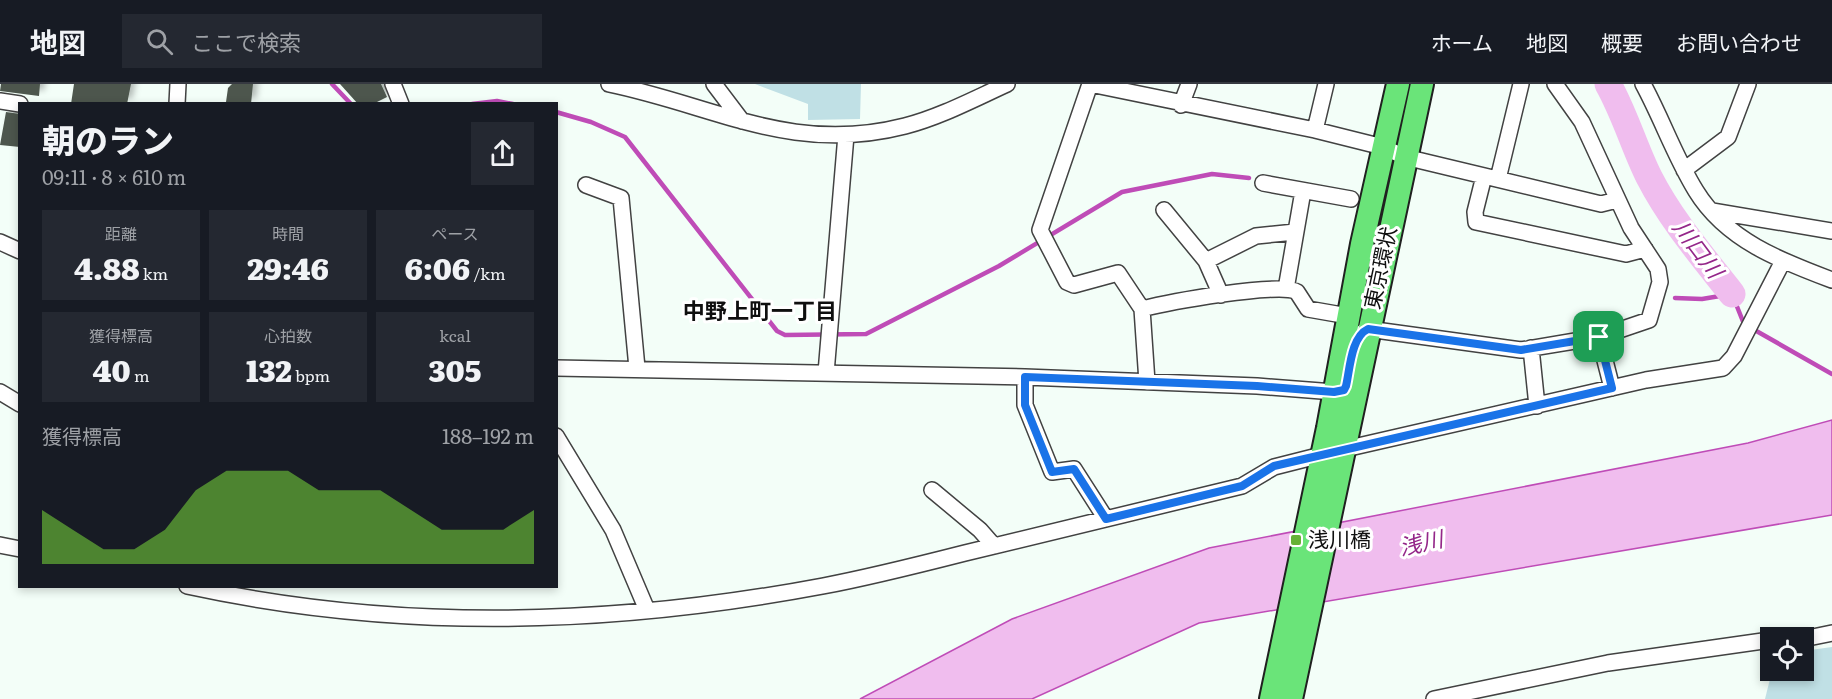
<!DOCTYPE html>
<html lang="ja">
<head>
<meta charset="utf-8">
<style>
  :root { --surface:#171b24; --page:#242831; --text:#f1f3f6; --muted:#9ea1a6; --line:#363941; --accent:#65b136 }
  body { margin:0; font-family:Literata,"Noto Sans JP",serif; background:var(--page); color:var(--text); height:100vh; display:flex; flex-direction:column; font-size:22px; white-space:nowrap }
  * { box-sizing:border-box; margin:0 }
  p { font-size:20px; color:var(--muted) }
  .icon { flex:none; width:33px; height:33px; fill:none; stroke:currentColor; stroke-width:2; stroke-linecap:round; stroke-linejoin:round }
  .map { position:relative; flex:1; overflow:hidden }
  .sheet { position:absolute; left:18px; top:18px; width:540px; height:486px; display:flex; flex-direction:column; background:var(--surface); border-radius:0px; box-shadow:0 3px 9px #0003 }
  .sheet>* { flex:none }
  .tools { position:absolute; left:1760px; top:543px; display:grid; gap:12px }
  .tools a { display:grid; place-items:center; width:54px; height:54px; border-radius:0px; background:var(--surface); box-shadow:0 3px 9px #0003; font-size:30px }
  .pin { position:absolute; display:grid; place-items:center; width:51px; height:51px; color:#fff; margin:-26px; border-radius:12px; box-shadow:0 3px 9px #0006 }
  .round { display:grid; place-items:center; flex:none; width:63px; height:63px; border-radius:0px; background:var(--page) }
  .head { display:flex; align-items:center; justify-content:space-between; height:102px; padding:0 24px }
  h1 { font-size:33px; font-weight:800; line-height:45px }
  .metrics { display:grid; grid-template-columns:repeat(3,1fr); gap:9px; height:102px; padding:6px 24px }
  .metrics div { display:grid; align-content:center; border-radius:0px; background:var(--page); text-align:center }
  .metrics b { font-size:30px; font-weight:800 }
  .metrics small { font-size:16px; font-weight:400 }
  .metrics p { font-size:16px }
  .chart { height:168px; padding:12px 24px }
  .chart p { display:flex; justify-content:space-between }
  .chart svg { width:100%; height:108px; margin-top:6px; fill:var(--accent); opacity:.7 }
  header { display:flex; align-items:center; gap:36px; box-sizing:border-box; height:84px; padding:0 30px; background:var(--surface); border-bottom:2px solid var(--line) }
  header strong { font-size:28px }
  nav { display:flex; gap:33px; margin-inline-start:auto; font-size:21px }
  .search { width:420px; height:54px; background:var(--page); display:flex; align-items:center; gap:15px; box-sizing:border-box; padding:0 21px; border-radius:0px; color:var(--muted); font-size:22px }
  .map>svg:first-child { display:block }
</style>
</head>
<body>
<header>
<strong>地図</strong>
<div class="search"><svg class="icon" aria-label="search" viewBox="0 0 24 24"><circle cx="10" cy="10" r="6"/><path d="M15 15l6 6"/></svg>ここで検索</div>
<nav><a>ホーム</a><a>地図</a><a>概要</a><a>お問い合わせ</a></nav>
</header>
<div class="map">
<svg width="1832" height="615" viewBox="0 0 1832 615">
  <defs>
    <filter id="shadow"><feDropShadow dx="5.5" dy="-5.5" stdDeviation="3" flood-color="#0004"/></filter>
  </defs>
  <rect width="100%" height="100%" fill="#f3fef8"/>
  <path fill="#c0e0e5" d="M 755,0 L 861,0 L 860,35 L 808,36 L 808,20 Z
    M 1832,563 L 1832,615 L 1765,615 L 1772,587 L 1803,586 L 1803,567 Z"/>
  <path fill="#f0bdee" stroke="#bf4cb7" stroke-width="1.5" d="M 1832,336 L 1832,431 L 1199,539 L 1032,615 L 860,615 L 1012,535 L 1209,464 L 1748,359 Z"/>
  <g fill="none" stroke-linecap="round" stroke-linejoin="round">
    <path stroke="#bf4cb7" stroke-width="4.5" d="M 332,0 L 351,20
      M 472,20 L 497,17 L 513,20
      M 556,28 L 591,38 L 625,53 L 777,247 L 785,251 L 866,250 L 999,182 L 1122,108 L 1212,90 L 1249,94
      M 1675,214 L 1702,215 L 1732,210 L 1744,240 L 1832,290"/>
    <path stroke="#f0bdee" stroke-width="27" d="M 1608,0 C 1625,30 1634,63 1649,93 C 1671,136 1703,173 1732,210"/>
  </g>
  <path fill="#4d574d" filter="url(#shadow)" d="M 1,0 L 40,0 L 39,12 L 0,7 Z
    M 74,0 L 131,0 L 127,20 L 71,20 Z
    M 232,0 L 253,0 L 251,20 L 226,18 L 228,4 Z
    M 340,0 L 381,0 L 387,13 L 373,20 L 358,20 Z
    M 6,28 L 20,30 L 20,63 L 0,61 Z"/>
  <g fill="none" stroke-linecap="round" stroke-linejoin="round">
    <defs>
      <path id="minor" d="M 393,0 L 401,20
        M 609,0 C 716,22 792,71 905,42 C 940,33 974,15 1007,0
        M 714,0 L 742,37
        M 1090,0 L 1315,46 L 1383,63 L 1405,73 L 1601,120 L 1617,116
        M 1090,0 L 1040,146 L 1067,198 L 1074,201 L 1118,189 L 1142,225 L 1147,298
        M 1643,0 C 1662,35 1675,73 1696,107 C 1726,156 1781,177 1832,196
        M 0,17 L 20,20
        M 177,20 L 178,0
        M 1181,21 L 1189,0
        M 1315,46 L 1326,0
        M 1684,86 L 1728,53 L 1748,0
        M 1484,92 L 1475,128 L 1476,138 L 1626,170 L 1645,165
        M 1498,95 L 1521,0
        M 1263,99 L 1351,115
        M 586,101 L 621,114 L 637,284
        M 1164,126 L 1206,177 L 1221,211
        M 1712,127 L 1832,147
        M 0,158 L 20,167
        M 1206,177 L 1256,152 L 1295,148
        M 1286,205 L 1303,107
        M 1142,225 C 1165,219 1281,197 1297,208 L 1308,225 L 1348,232
        M 1363,248 L 1368,245 L 1521,266 L 1599,253 L 1649,236 L 1660,198 L 1658,185 L 1631,144 L 1582,38 L 1555,0
        M 1599,253 L 1612,304
        M 1531,264 L 1537,322
        M 556,284 L 1025,293 L 1257,302 L 1334,308 L 1343,306
        M 826,289 L 846,51
        M 1025,293 L 1025,321 L 1052,388 L 1074,385 L 1106,435
        M 0,308 L 20,320
        M 556,352 L 613,446 L 647,526
        M 932,406 L 980,446 L 994,462
        M 0,461 L 20,465
        M 187,502 C 399,548 610,542 823,502 C 871,493 918,481 965,469 C 1057,447 1149,424 1242,402 L 1274,383 L 1345,365 L 1646,296 L 1723,284 L 1734,272 L 1783,177
        M 1803,555 L 1832,549
        M 1434,615 L 1608,579 L 1770,556"/>
      <path id="highway" d="M 1271,615 L 1328,344 L 1362,160 L 1398,0
        M 1291,615 L 1422,0"/>
    </defs>
    <use href="#minor" stroke="#424242" stroke-width="18"/>
    <use href="#highway" stroke="#202020" stroke-width="26"/>
    <use href="#minor" stroke="#fff" stroke-width="15"/>
    <use href="#highway" stroke="#6ae479" stroke-width="22"/>
  </g>
  <g fill="none" stroke-linecap="round" stroke-linejoin="round">
    <defs>
      <path id="route" d="M 1368,245 L 1521,266 L 1599,253 L 1612,304 L 1274,382 L 1242,402 L 1106,435 L 1074,385 L 1052,388 L 1025,321 L 1025,293 L 1257,302 L 1334,308 L 1344,306 L 1346,302 C 1350,285 1351,253 1368,245 Z"/>
    </defs>
    <use href="#route" stroke="#fff" stroke-width="12"/>
    <use href="#route" stroke="#1a73e8" stroke-width="8"/>
  </g>
  <rect fill="#65b136" stroke="#fff" stroke-width="2" x="1290" y="450" width="12" height="12" rx="3"/>
  <g text-anchor="middle" stroke-width="6" stroke-linejoin="round" paint-order="stroke">
    <g font-size="21" fill="#0f0f0f" stroke="#fff">
      <text transform="translate(1381 184) rotate(-78)" y="7">東京環状</text>
    </g>
    <g font-size="21" fill="#0f0f0f" stroke="#fff" text-anchor="start">
      <text x="1308" y="463">浅川橋</text>
    </g>
    <g font-size="22" font-style="italic" fill="#942689" stroke="#fff">
      <text transform="translate(1698 165) rotate(53)" y="8">川口川</text>
      <text transform="translate(1421 459) rotate(-12)" y="8">浅川</text>
    </g>
    <g font-size="22" font-weight="bold" fill="#0f0f0f" stroke="#fff">
      <text x="760" y="235">中野上町一丁目</text>
    </g>
  </g>
</svg>
<div class="tools">
<a><svg class="icon" aria-label="locate" viewBox="0 0 24 24"><circle cx="12" cy="12" r="6"/><path d="M12 2v4M12 18v4M2 12h4M18 12h4"/></svg></a>
</div>
<div class="pin" style="left:1599px;top:253px;background:#1e9e55"><svg class="icon" aria-label="arrive" viewBox="0 0 24 24"><path d="M6 21V4h12l-3 4 3 4H6"/></svg></div>
<section class="sheet">
<div class="head"><div><h1>朝のラン</h1><p>09:11 · 8 × 610 m</p></div><a class="round"><svg class="icon" aria-label="share" viewBox="0 0 24 24"><path d="M12 15V3M7 8l5-5 5 5M5 13v7h14v-7"/></svg></a></div>
<div class="metrics">
<div><p>距離</p><b>4.88<small> km</small></b></div>
<div><p>時間</p><b>29:46</b></div>
<div><p>ペース</p><b>6:06<small> /km</small></b></div>
</div>
<div class="metrics">
<div><p>獲得標高</p><b>40<small> m</small></b></div>
<div><p>心拍数</p><b>132<small> bpm</small></b></div>
<div><p>kcal</p><b>305</b></div>
</div>
<div class="chart"><p><span>獲得標高</span>188–192 m</p>
<svg viewBox="0 0 160 44" preserveAspectRatio="none"><path d="M0 44V22L10 30L20 38L30 38L40 30L50 14L60 6L70 6L80 6L90 14L100 14L110 14L120 22L130 30L140 30L150 30L160 22V44z"/></svg>
</div>
</section>
</div>
</body>
</html>
